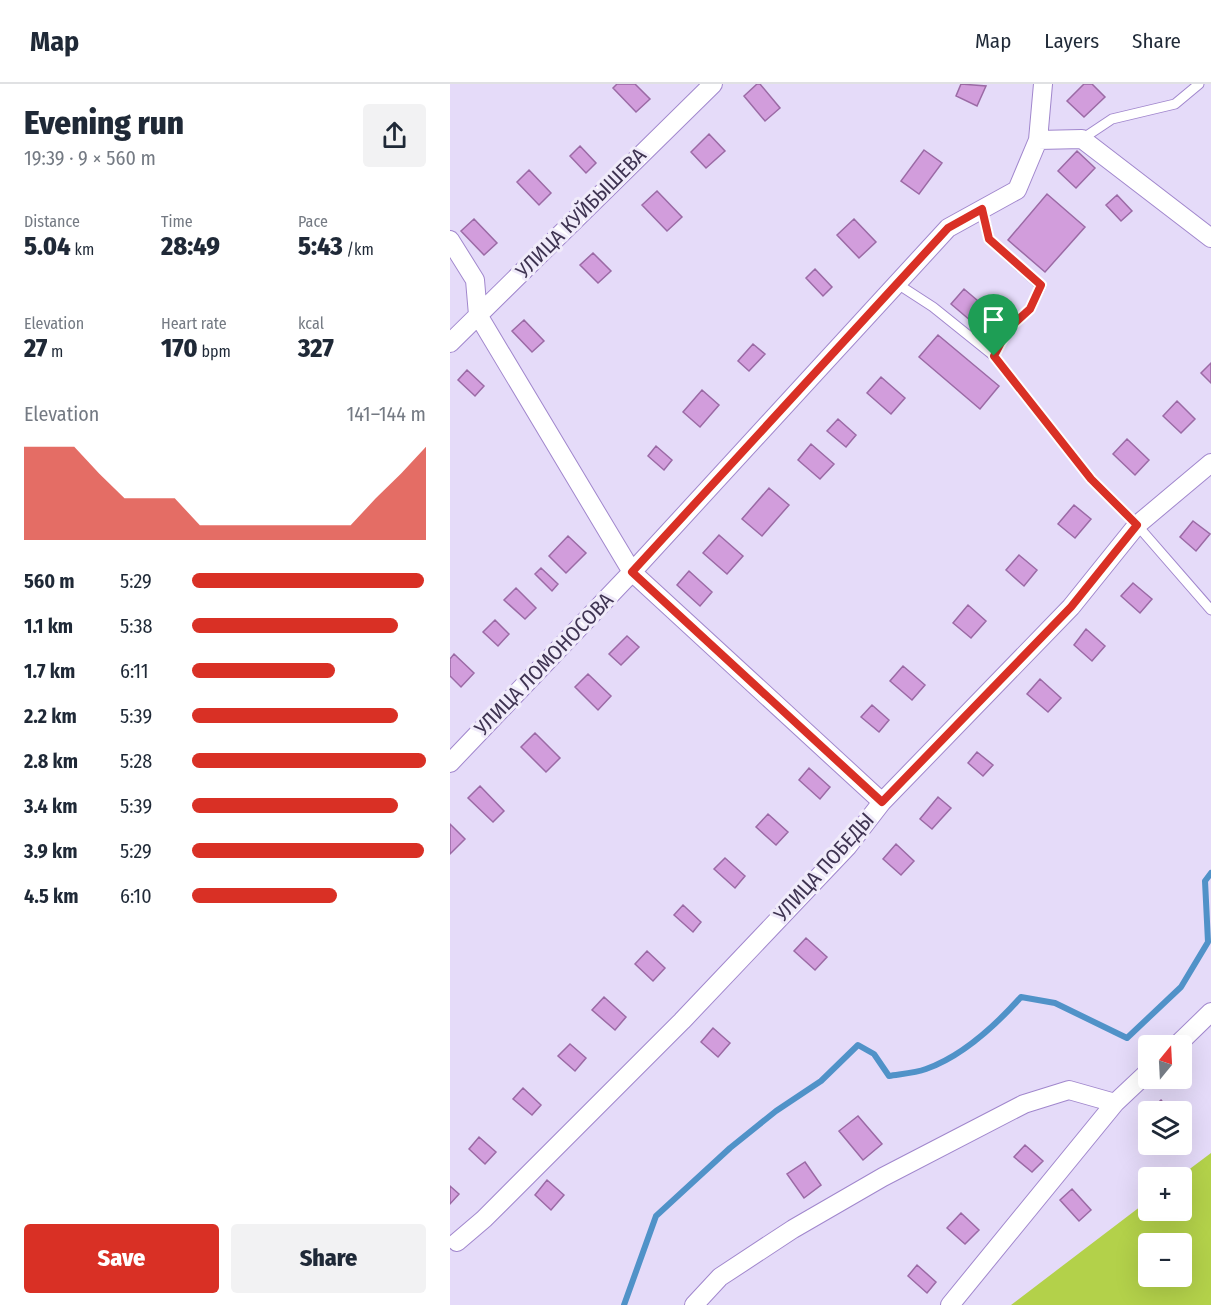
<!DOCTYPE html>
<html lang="en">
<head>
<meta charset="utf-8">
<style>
  :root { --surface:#fff; --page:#f2f2f3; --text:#1f2937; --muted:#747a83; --line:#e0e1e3; --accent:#d93025 }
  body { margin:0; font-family:"Fira Sans Condensed",sans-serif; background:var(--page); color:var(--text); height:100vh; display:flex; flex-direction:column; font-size:22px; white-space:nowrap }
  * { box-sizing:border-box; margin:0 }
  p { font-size:20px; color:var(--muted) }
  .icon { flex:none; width:33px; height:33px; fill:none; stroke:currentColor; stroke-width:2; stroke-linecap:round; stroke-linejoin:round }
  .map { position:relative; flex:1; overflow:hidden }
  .details { display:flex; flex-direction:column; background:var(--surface); width:450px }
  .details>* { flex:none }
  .needle { width:39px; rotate:18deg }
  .controls { position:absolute; left:688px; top:951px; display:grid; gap:12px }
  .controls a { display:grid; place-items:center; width:54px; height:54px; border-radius:6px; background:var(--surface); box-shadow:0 6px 24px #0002; font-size:30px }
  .pin { position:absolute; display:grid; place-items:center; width:51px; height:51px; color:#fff; margin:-62px -26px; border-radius:50% 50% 50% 0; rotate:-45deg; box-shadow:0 0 6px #0007 }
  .pin .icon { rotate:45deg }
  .round { display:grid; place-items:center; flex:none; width:63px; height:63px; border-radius:6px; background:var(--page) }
  .overview { display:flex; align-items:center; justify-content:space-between; height:102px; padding:0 24px }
  h1 { font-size:33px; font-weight:800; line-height:45px }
  .figures { display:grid; grid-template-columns:repeat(3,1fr); gap:9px; height:102px; padding:6px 24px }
  .figures div { display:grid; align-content:center }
  .figures b { font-size:26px; font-weight:800 }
  .figures small { font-size:16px; font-weight:400 }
  .figures p { font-size:16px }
  .chart { height:168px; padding:12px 24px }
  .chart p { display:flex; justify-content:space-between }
  .chart svg { width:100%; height:108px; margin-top:6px; fill:var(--accent); opacity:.7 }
  .cta { display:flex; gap:12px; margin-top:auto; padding:12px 24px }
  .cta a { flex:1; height:69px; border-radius:6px; background:var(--accent); color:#fff; font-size:24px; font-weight:800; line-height:69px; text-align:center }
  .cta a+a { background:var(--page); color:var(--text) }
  ul { padding:0 24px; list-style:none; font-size:20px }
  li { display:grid; grid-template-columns:96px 72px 1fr; align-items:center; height:45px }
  li i { height:15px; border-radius:8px; background:var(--accent) }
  header { display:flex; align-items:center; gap:36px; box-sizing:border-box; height:84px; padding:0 30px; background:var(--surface); border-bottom:2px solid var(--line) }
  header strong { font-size:28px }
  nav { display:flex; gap:33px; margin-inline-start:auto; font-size:21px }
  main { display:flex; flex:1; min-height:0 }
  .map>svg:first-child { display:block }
</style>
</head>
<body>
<header>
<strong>Map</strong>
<nav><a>Map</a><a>Layers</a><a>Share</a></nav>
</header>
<main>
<section class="details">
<div class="overview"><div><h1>Evening run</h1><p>19:39 · 9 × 560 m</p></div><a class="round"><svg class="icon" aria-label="share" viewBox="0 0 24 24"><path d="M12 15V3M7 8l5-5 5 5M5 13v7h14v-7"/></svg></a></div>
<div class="figures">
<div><p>Distance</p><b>5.04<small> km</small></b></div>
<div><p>Time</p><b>28:49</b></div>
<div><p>Pace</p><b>5:43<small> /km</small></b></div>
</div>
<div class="figures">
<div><p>Elevation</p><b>27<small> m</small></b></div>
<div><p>Heart rate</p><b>170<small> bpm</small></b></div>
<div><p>kcal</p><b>327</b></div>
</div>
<div class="chart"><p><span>Elevation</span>141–144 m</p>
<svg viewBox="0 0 160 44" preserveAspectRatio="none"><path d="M0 44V6L10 6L20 6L30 17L40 27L50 27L60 27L70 38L80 38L90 38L100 38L110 38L120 38L130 38L140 27L150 17L160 6V44z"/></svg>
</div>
<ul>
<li><b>560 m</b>5:29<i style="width:99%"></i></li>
<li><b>1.1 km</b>5:38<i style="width:88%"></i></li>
<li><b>1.7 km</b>6:11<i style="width:61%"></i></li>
<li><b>2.2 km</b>5:39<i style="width:88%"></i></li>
<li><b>2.8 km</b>5:28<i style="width:100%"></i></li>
<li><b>3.4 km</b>5:39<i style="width:88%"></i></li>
<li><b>3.9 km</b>5:29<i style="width:99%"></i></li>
<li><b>4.5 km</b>6:10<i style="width:62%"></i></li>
</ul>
<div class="cta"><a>Save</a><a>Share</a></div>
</section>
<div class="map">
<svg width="761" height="1221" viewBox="0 0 761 1221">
  <rect width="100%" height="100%" fill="#e5dbf9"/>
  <path fill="#b3d14a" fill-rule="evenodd" d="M 761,1069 L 761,1221 L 561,1221 L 699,1116 L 699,1126 L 732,1126 L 732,1094 L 729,1093 ZM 699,1160 L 732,1160 L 732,1192 L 699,1192 Z"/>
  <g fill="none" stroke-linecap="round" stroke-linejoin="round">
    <path stroke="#5092c8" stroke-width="6" d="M 174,1221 L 206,1132 L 280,1064 L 326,1027 L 371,997 L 408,961 L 424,970 L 439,992 C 451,990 465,989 476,985 C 513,972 545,942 571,913 L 605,919 L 677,954 L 731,903 L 758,858 L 755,797 L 761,789"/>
  </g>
  <path fill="#d29ddc" stroke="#9b6aa5" stroke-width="1.5" d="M 167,0 L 185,0 L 200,15 L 186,28 L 163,4 Z
    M 307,0 L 310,0 L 330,24 L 315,37 L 294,12 Z
    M 511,0 L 536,2 L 527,22 L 506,12 Z
    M 634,0 L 642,0 L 655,13 L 634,33 L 617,17 Z
    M 259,50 L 275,67 L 256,84 L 241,68 Z
    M 130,62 L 146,79 L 136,89 L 120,72 Z
    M 474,66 L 492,79 L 469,110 L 451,97 Z
    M 627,67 L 645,84 L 626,104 L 608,87 Z
    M 79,86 L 101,109 L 89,121 L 67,98 Z
    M 207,107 L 232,133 L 217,147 L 192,121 Z
    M 597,110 L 635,143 L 595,188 L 558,156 Z
    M 667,111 L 682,127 L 671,137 L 656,121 Z
    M 24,135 L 47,159 L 34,171 L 11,147 Z
    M 404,135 L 426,158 L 409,174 L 387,151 Z
    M 143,169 L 161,187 L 148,199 L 130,181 Z
    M 365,185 L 382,203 L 373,212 L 356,194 Z
    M 514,205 L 534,222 L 521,237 L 501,220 Z
    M 74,236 L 94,257 L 82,268 L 62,247 Z
    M 488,251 L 549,302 L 530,325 L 469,273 Z
    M 303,260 L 315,270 L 299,287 L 288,277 Z
    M 761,279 L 761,299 L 751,289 Z
    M 17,286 L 34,302 L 25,312 L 8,296 Z
    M 431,293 L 455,314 L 441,330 L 417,309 Z
    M 252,306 L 269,321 L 250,343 L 233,328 Z
    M 727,317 L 745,335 L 731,349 L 713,332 Z
    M 388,335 L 406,351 L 396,363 L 377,347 Z
    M 677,355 L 699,376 L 685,391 L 663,370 Z
    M 361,360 L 384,380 L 370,395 L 348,376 Z
    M 206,362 L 222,376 L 214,386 L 198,372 Z
    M 319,404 L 339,421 L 312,452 L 292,435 Z
    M 624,421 L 641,435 L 625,454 L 608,440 Z
    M 743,437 L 760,450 L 746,467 L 730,453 Z
    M 269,451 L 293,472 L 277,490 L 253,469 Z
    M 118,452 L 136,469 L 116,489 L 99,472 Z
    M 569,471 L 587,486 L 574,502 L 556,486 Z
    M 91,484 L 108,500 L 102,507 L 85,490 Z
    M 239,487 L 262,508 L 250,522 L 227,501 Z
    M 683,499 L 702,515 L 690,529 L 671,512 Z
    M 66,504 L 86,524 L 75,535 L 54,516 Z
    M 518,521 L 536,537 L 521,554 L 503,539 Z
    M 45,536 L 59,550 L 48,562 L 33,548 Z
    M 636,545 L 655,562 L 642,577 L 624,561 Z
    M 177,552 L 189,563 L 171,581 L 159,570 Z
    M 4,570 L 24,589 L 11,603 L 0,592 L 0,575 Z
    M 453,582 L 475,601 L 462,616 L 440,597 Z
    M 138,590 L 161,612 L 148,626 L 125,603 Z
    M 590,595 L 611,614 L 598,628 L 577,610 Z
    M 422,621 L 439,636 L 429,648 L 411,633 Z
    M 85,649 L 110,674 L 96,688 L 71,663 Z
    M 527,668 L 543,681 L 533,692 L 518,679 Z
    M 359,684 L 380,703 L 370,715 L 349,696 Z
    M 30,702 L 54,727 L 43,738 L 18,714 Z
    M 488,713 L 501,724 L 482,745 L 470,735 Z
    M 318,730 L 338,748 L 326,761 L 306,743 Z
    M 0,740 L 15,755 L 0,770 Z
    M 446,760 L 464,777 L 451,791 L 433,775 Z
    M 275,774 L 295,792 L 285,804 L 264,785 Z
    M 233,821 L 251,838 L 243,848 L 224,831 Z
    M 356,854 L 377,873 L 365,886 L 344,867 Z
    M 197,867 L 215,884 L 203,897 L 185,880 Z
    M 154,913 L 176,933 L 165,946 L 142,926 Z
    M 263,944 L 280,959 L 268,973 L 251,958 Z
    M 120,960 L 136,974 L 125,987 L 108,972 Z
    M 73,1004 L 91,1021 L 82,1031 L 63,1015 Z
    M 711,1016 L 721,1028 L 700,1028 L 699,1027 Z
    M 408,1032 L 432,1060 L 413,1076 L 389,1047 Z
    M 29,1053 L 46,1068 L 35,1080 L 19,1065 Z
    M 575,1061 L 593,1077 L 582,1088 L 564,1073 Z
    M 355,1078 L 371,1101 L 354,1114 L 337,1090 Z
    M 97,1096 L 114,1111 L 101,1126 L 85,1111 Z
    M 0,1102 L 9,1110 L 0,1120 Z
    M 622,1105 L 641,1126 L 629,1137 L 610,1116 Z
    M 511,1129 L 529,1146 L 515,1160 L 497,1144 Z
    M 467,1181 L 486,1198 L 477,1209 L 458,1192 Z"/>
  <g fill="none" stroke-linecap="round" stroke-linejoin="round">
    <defs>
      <path id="service" d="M 632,55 L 662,35 L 725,20 L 749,0
        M 532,125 L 539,155 L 591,202 L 580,225 L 558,245 L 544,272
        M 446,199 L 483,223 L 544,272 L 641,395 L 687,441 L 761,526"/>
      <path id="minor" d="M 588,56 L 632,55 L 761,154
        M 0,156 L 25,196 L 28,231 L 182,488 L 432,718
        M 0,259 L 263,0
        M 0,679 L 182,488 L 498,144 L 567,106 L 588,56 L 593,0
        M 726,962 L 761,928
        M 7,1158 L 34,1135 L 232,937 L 398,762 L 432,718 L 621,523 L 687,441 L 761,379
        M 244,1221 L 270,1193 L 343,1145 L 433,1093 L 574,1020 L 619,1006 L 665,1019
        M 500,1221 L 665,1019 L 699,987"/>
    </defs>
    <use href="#service" stroke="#a187cd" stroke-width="11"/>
    <use href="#minor" stroke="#a187cd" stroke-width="20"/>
    <use href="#service" stroke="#fff" stroke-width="9"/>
    <use href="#minor" stroke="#fff" stroke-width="18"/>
  </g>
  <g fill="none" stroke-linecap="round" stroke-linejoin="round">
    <defs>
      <path id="route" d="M 532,125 L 539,155 L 591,201 L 580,225 L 558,245 L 544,272 L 641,395 L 687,441 L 621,523 L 432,718 L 182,488 L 498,144 Z"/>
    </defs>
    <use href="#route" stroke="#fff" stroke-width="12"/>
    <use href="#route" stroke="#d93025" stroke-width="8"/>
  </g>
  <g text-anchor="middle" stroke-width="6" stroke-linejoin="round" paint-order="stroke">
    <g font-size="21" fill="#3f3452" stroke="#f0ebfa">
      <text transform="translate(131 129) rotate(-45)" y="7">УЛИЦА КУЙБЫШЕВА</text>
      <text transform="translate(94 580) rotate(-46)" y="7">УЛИЦА ЛОМОНОСОВА</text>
      <text transform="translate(374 783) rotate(-48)" y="7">УЛИЦА ПОБЕДЫ</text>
    </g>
  </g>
</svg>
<div class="controls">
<a><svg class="needle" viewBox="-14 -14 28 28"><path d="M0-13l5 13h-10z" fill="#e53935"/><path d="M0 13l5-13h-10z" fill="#747a83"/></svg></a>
<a><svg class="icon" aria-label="layers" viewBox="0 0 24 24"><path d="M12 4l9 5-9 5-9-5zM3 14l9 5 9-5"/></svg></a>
<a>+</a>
<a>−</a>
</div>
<div class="pin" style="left:544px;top:272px;background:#1e9e55"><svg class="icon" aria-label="arrive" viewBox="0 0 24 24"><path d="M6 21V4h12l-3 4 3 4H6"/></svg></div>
</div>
</main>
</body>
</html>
